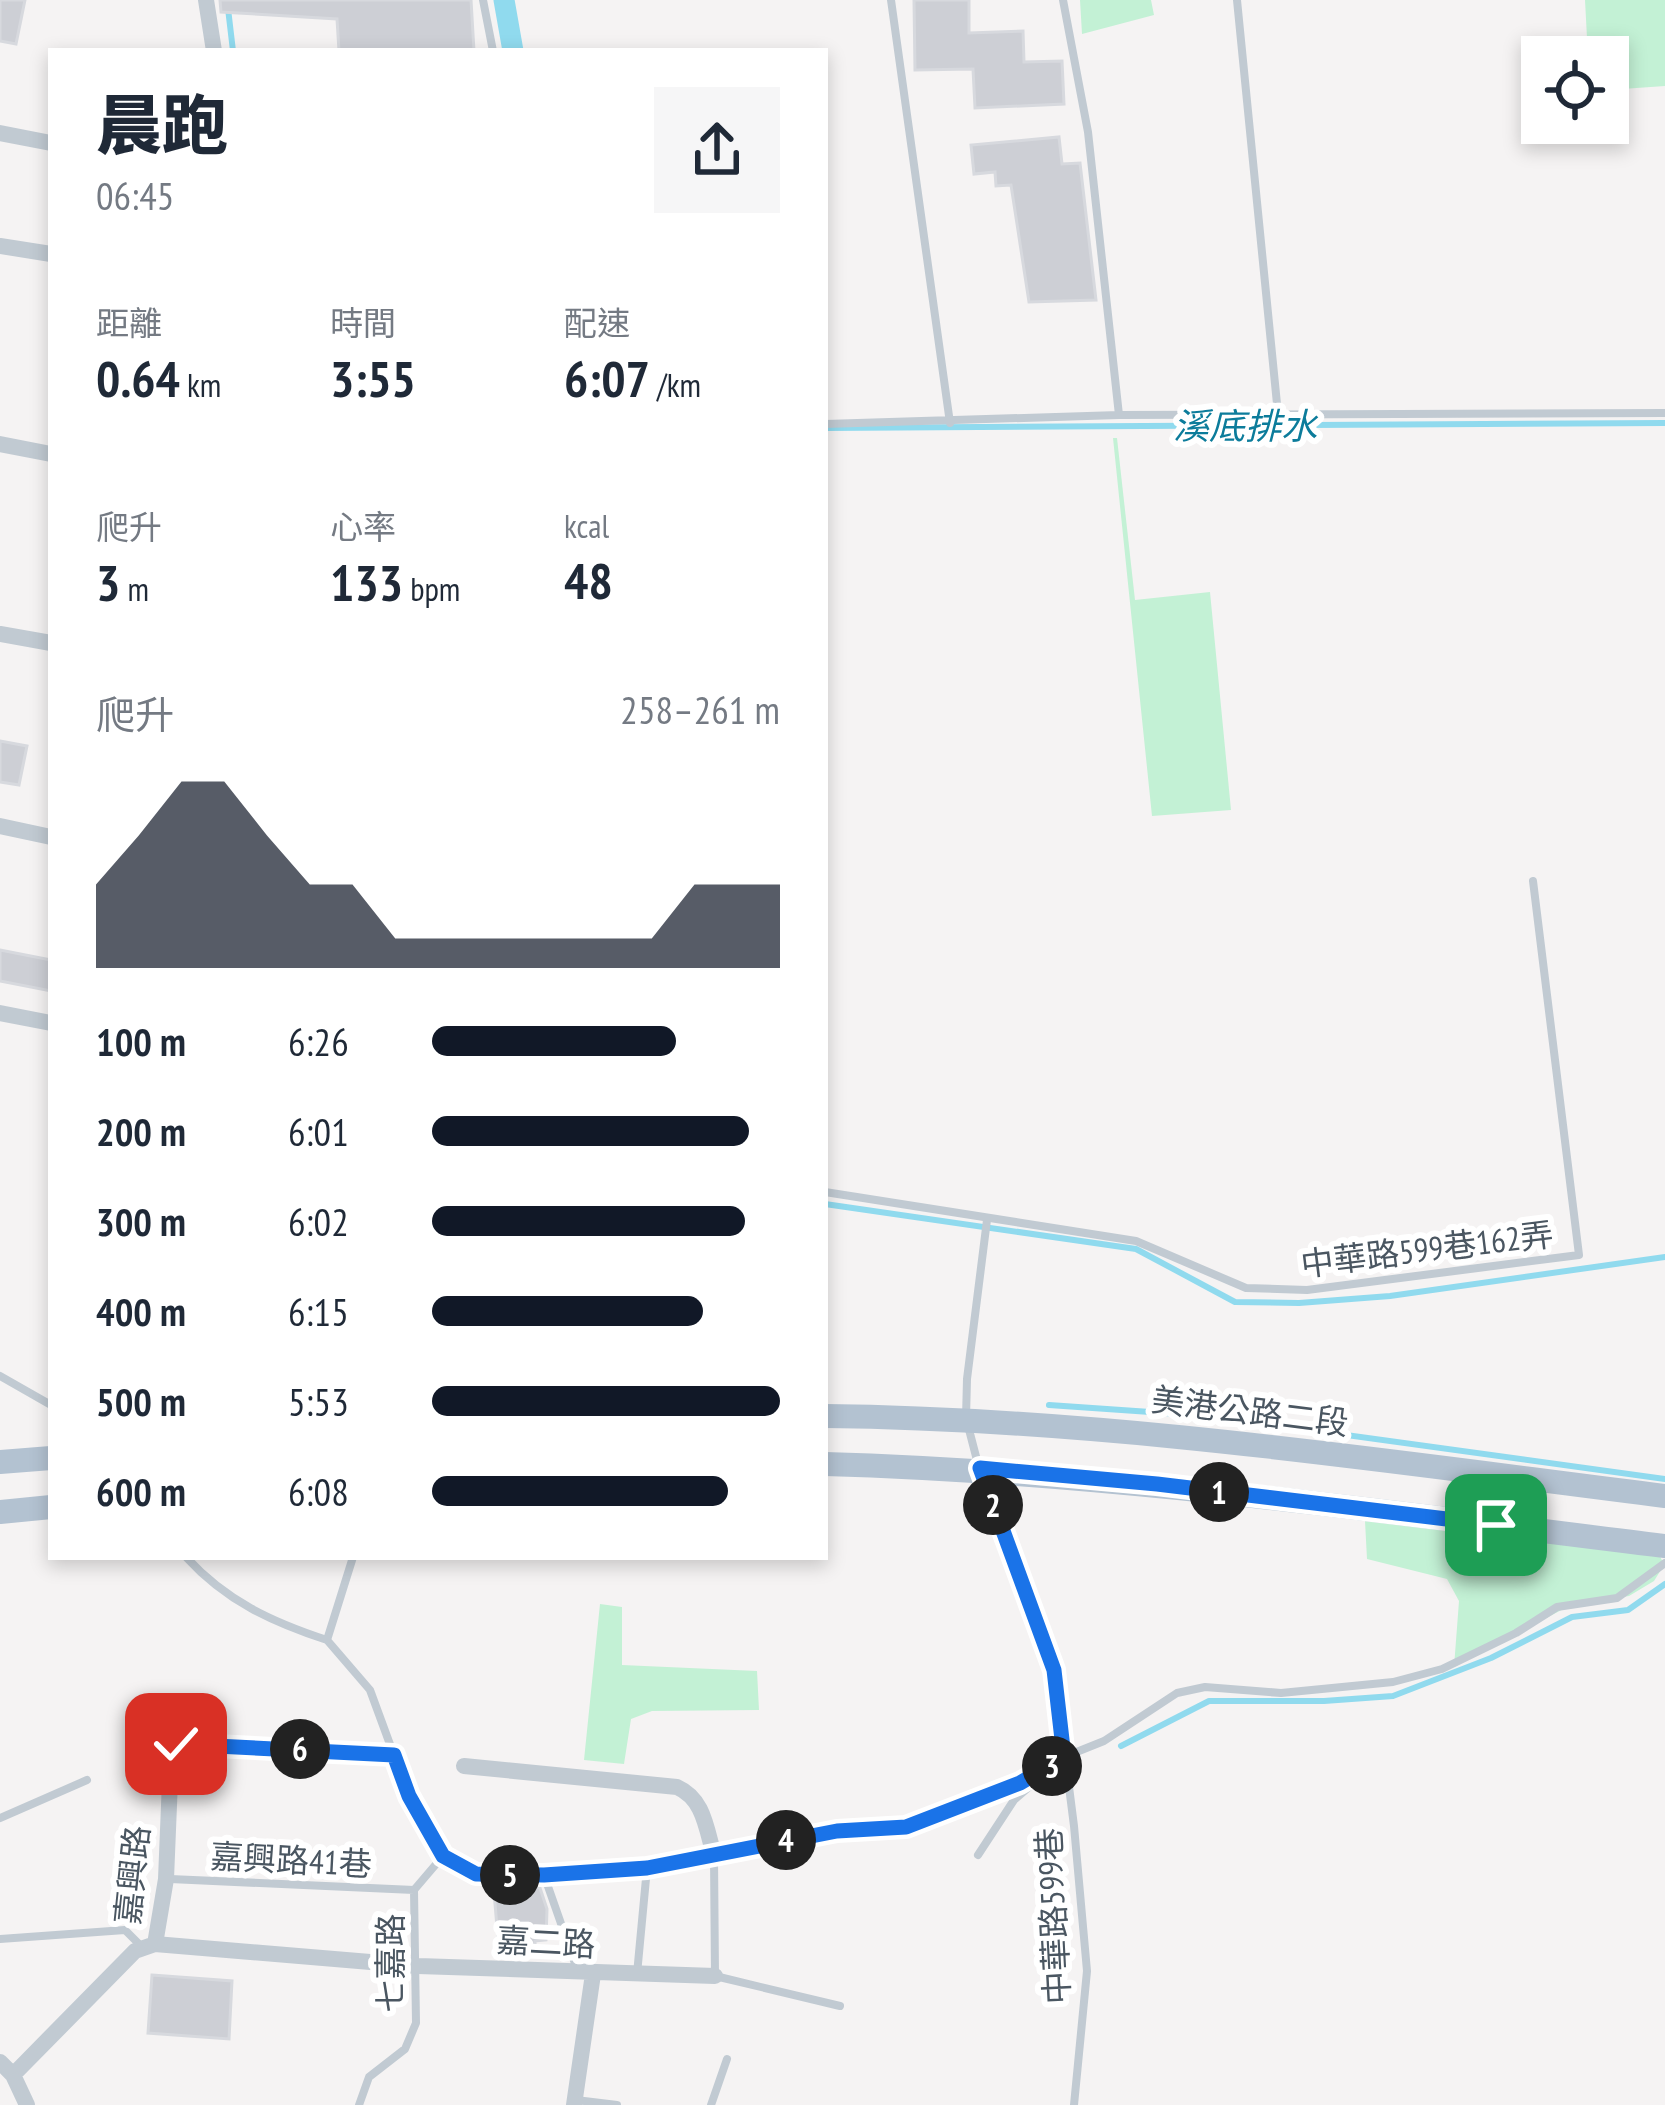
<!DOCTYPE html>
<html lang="zh-TW">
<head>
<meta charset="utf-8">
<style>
  :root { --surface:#fff; --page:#f6f6f7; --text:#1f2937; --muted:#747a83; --accent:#111827 }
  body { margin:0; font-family:"PT Sans Narrow","Noto Sans TC",sans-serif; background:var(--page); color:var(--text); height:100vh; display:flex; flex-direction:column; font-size:45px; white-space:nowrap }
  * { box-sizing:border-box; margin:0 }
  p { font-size:39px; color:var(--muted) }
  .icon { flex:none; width:66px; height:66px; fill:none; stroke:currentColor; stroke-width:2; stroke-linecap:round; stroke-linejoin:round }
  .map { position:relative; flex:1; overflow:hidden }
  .panel { position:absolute; left:48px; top:48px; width:780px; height:1512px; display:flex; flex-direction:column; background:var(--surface); border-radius:0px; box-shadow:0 6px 18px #0003 }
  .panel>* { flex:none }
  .tools { position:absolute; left:1521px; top:36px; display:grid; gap:24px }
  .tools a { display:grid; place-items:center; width:108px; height:108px; border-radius:0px; background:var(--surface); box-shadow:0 6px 18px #0003; font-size:60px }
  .pin { position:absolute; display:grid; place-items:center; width:102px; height:102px; color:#fff; margin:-51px; border-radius:24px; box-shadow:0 6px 18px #0006 }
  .km { position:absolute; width:60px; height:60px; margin:-30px; border-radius:50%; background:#222; color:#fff; font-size:33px; line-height:60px; text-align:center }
  .round { display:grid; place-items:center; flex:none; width:126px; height:126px; border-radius:0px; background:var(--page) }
  .summary { display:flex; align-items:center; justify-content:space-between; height:204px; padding:0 48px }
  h1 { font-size:66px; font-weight:800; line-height:90px }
  .stats { display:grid; grid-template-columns:repeat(3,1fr); gap:18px; height:204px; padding:12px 48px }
  .stats div { display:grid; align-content:center }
  .stats b { font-size:51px; font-weight:800 }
  .stats small { font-size:33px; font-weight:400 }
  .stats p { font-size:33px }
  .chart { height:336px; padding:24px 48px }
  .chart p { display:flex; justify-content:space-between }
  .chart svg { width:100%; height:216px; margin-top:12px; fill:var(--accent); opacity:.7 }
  ul { padding:0 48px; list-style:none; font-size:39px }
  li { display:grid; grid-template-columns:192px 144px 1fr; align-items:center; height:90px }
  li i { height:30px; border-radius:15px; background:var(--accent) }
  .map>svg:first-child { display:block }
</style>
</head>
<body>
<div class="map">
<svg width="1665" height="2105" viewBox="0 0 1665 2105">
  <rect width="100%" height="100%" fill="#f5f3f3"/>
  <path fill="#c3f1d5" d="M 1080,0 L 1151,0 L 1154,15 L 1082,34 Z
    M 1585,0 L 1665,0 L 1665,86 L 1608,90 L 1608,57 L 1588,57 Z
    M 1113,438 L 1117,438 L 1135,600 L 1210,592 L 1231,810 L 1152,816 Z
    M 1365,1521 L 1645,1551 L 1660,1556 L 1664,1565 L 1654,1581 L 1629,1596 L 1569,1606 L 1454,1667 L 1459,1601 L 1447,1579 L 1367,1559 Z
    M 600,1604 L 622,1607 L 622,1665 L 757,1671 L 759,1710 L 652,1711 L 631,1719 L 624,1764 L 584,1760 Z"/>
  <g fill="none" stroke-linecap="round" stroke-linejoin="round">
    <path stroke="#90daee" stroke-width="6" d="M 227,0 L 233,51
      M 825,428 L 1665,423
      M 825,1204 L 1136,1249 L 1235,1302 L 1299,1303 L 1390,1296 L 1665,1257
      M 1049,1405 L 1208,1416 L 1665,1479
      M 1121,1746 L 1209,1701 L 1324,1701 L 1393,1696 L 1491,1658 L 1572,1617 L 1628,1610 L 1665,1584"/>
    <path stroke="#90daee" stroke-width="21" d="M 504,0 L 513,51"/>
  </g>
  <path fill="#cdcfd5" stroke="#d7d9de" stroke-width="3" d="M 0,0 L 25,0 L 16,44 L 0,41 Z
    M 220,0 L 471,0 L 474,51 L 339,51 L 337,19 L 221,12 Z
    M 914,0 L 969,0 L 969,33 L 1023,31 L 1024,62 L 1062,61 L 1064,104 L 975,108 L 973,69 L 915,70 Z
    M 1059,137 L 1062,164 L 1080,163 L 1096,300 L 1029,302 L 1011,185 L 996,186 L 995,172 L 974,174 L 971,145 Z
    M 0,741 L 27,746 L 19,785 L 0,782 Z
    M 0,950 L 51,960 L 51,991 L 0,981 Z
    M 532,1885 L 540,1888 L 547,1909 L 546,1940 L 535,1941 L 535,1947 L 507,1947 L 508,1939 L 498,1939 L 494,1892 L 506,1886 Z
    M 152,1975 L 232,1981 L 229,2039 L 148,2033 Z"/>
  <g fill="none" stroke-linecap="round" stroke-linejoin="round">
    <path stroke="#c1cad2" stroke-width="8" d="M 483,0 L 493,51
      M 891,0 L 950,423
      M 1063,0 L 1088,132 L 1119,415
      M 1237,0 L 1278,414
      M 825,424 L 1119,415 L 1665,413
      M 825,1192 L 1136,1241 L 1246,1288 L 1307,1290 L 1579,1255 L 1533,881
      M 987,1220 L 967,1379 L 966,1418 L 979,1468 L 1054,1669 L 1074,1826 L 1087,1971 L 1074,2105
      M 0,1376 L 51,1405
      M 186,1557 C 226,1601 272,1622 327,1640
      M 353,1557 L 327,1640 L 370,1690 L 409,1796 L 443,1856 L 476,1874 L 544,1875 L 647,1868 L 837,1831 L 906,1827 L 1020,1783 L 1064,1757 L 1104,1741 L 1177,1693 L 1205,1687 L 1281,1693 L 1393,1682 L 1442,1669 L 1516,1633 L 1557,1607 L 1617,1598 L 1665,1563
      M 0,1818 L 87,1780
      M 978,1855 L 1014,1800 L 1043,1775
      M 714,1856 L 715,1976 L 840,2006
      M 544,1875 L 578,1972
      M 170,1879 L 414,1890
      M 0,1939 L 125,1930 L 142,1947
      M 637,1974 L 647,1868
      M 576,2100 L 617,2105
      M 359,2105 L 369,2077 L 405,2049 L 416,2023 L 414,1890 L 443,1856
      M 711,2105 L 727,2059"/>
    <path stroke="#c1cad2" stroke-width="16" d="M 206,0 L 214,51
      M 0,133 L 51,143
      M 0,246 L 51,254
      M 0,444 L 51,454
      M 0,634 L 51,643
      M 0,826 L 51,837
      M 0,1013 L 51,1023
      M 464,1766 L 677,1787 C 704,1799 706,1828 714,1855
      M 155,1944 L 166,1879 L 171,1756 L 175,1744 L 394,1755
      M 0,2062 L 13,2075 L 27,2105
      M 13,2075 L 135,1951 L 155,1944 L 418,1966 L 715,1976
      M 574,2105 L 593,1974"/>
    <path stroke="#b3c2d1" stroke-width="24" d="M 825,1416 C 1107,1419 1385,1461 1665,1496
      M 0,1462 L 51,1458
      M 825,1464 C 1107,1472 1385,1512 1665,1546
      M 0,1512 L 51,1507"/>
  </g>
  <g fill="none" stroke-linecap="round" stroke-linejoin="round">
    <defs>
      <path id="route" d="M 176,1744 L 394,1755 L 409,1796 L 443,1856 L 476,1874 L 544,1875 L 647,1868 L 837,1831 L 906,1827 L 1020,1783 L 1064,1757 L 1054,1670 L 980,1468 L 1157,1484 L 1496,1525"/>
    </defs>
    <use href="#route" stroke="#fff" stroke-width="24"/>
    <use href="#route" stroke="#1a73e8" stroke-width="15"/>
  </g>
  <g text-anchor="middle" stroke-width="12" stroke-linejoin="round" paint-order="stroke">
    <g font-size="33" fill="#4a5661" stroke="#fff">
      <text transform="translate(1427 1249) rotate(-7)" y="12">中華路599巷162弄</text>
      <text transform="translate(1250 1411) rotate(7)" y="12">美港公路二段</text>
      <text transform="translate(291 1860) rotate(3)" y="12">嘉興路41巷</text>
      <text transform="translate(132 1875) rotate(-84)" y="12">嘉興路</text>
      <text transform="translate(1053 1916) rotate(-93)" y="12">中華路599巷</text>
      <text transform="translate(546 1942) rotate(3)" y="12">嘉二路</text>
      <text transform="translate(390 1963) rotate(-90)" y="12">七嘉路</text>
    </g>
    <g font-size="36" font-style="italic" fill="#0c7c9b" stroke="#fff">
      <text x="1245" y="439">溪底排水</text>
    </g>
  </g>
</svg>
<div class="tools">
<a><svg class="icon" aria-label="locate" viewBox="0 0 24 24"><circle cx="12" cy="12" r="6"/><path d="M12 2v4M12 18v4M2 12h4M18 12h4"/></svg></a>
</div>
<div class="pin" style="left:1496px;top:1525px;background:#1e9e55"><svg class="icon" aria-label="arrive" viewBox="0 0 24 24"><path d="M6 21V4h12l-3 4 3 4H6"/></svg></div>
<div class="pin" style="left:176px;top:1744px;background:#d93025"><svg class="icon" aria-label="check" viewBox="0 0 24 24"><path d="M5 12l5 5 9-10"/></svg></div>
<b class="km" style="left:1219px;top:1492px">1</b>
<b class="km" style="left:993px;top:1505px">2</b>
<b class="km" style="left:1052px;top:1766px">3</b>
<b class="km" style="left:786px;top:1840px">4</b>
<b class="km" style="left:510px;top:1875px">5</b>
<b class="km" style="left:300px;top:1749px">6</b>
<section class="panel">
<div class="summary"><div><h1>晨跑</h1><p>06:45</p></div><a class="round"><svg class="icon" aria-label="share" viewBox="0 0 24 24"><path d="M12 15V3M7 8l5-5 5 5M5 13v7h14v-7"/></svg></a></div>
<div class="stats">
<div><p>距離</p><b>0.64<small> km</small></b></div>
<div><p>時間</p><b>3:55</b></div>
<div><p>配速</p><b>6:07<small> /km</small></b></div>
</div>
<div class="stats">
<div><p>爬升</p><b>3<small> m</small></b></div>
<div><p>心率</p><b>133<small> bpm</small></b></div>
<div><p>kcal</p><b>48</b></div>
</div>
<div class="chart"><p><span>爬升</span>258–261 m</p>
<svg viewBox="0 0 160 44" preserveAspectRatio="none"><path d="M0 44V27L10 17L20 6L30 6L40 17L50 27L60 27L70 38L80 38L90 38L100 38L110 38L120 38L130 38L140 27L150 27L160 27V44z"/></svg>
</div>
<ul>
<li><b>100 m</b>6:26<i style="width:70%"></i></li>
<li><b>200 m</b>6:01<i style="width:91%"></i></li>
<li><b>300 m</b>6:02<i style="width:90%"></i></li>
<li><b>400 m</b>6:15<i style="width:78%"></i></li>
<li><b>500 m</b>5:53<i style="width:100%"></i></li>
<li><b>600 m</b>6:08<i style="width:85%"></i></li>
</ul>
</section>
</div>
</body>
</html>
